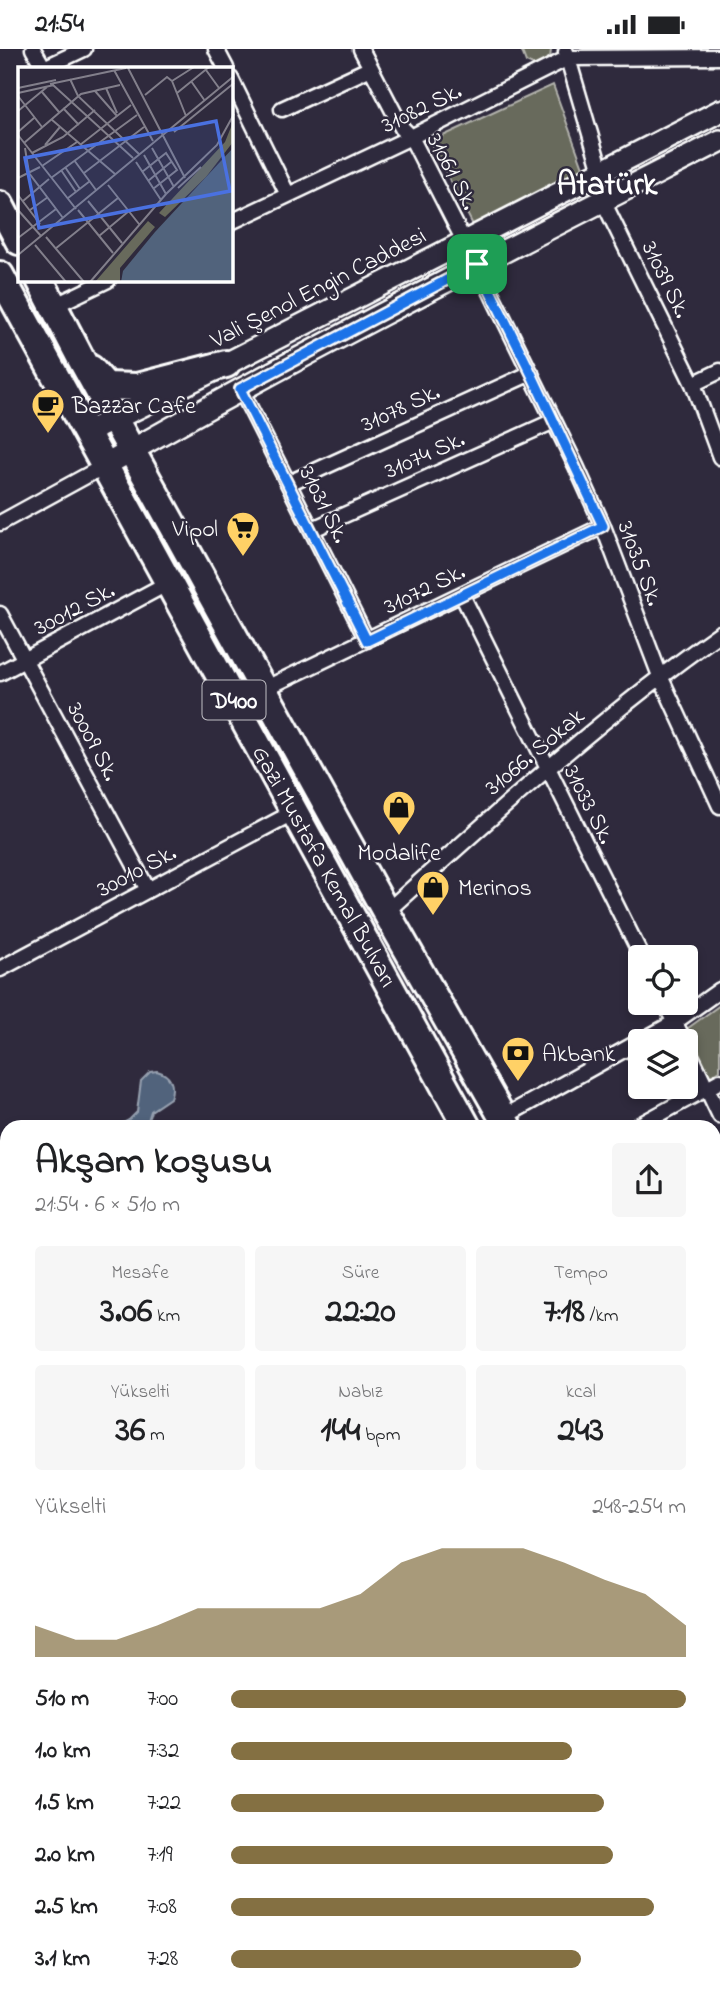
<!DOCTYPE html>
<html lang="tr">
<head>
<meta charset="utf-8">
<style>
  :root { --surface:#fff; --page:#f6f6f6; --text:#202124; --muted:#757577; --accent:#847042 }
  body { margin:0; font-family:"Indie Flower",sans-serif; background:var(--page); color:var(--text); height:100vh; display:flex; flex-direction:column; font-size:26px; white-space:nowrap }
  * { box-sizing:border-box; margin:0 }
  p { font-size:23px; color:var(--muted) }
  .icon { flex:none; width:38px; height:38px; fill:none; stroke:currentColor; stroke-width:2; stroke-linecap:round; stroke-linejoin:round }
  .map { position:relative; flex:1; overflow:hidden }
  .drawer { position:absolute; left:0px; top:1071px; width:721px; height:882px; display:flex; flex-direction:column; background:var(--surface); border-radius:21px 21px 0 0; box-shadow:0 4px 10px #0003 }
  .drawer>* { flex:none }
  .buttons { position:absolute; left:628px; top:896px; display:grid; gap:14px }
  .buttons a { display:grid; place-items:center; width:70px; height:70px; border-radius:7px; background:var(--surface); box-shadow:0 4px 10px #0003; font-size:35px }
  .pin { position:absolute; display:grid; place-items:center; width:60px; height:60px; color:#fff; margin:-30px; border-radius:14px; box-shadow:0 4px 10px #0006 }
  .round { display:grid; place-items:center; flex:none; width:74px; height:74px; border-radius:7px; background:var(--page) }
  .headline { display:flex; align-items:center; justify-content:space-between; height:119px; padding:0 35px }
  h1 { font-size:38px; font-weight:800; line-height:52px }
  .figures { display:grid; grid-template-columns:repeat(3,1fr); gap:10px; height:119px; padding:7px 35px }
  .figures div { display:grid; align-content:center; border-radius:7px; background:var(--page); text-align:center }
  .figures b { font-size:35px; font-weight:800 }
  .figures small { font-size:19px; font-weight:400 }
  .figures p { font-size:19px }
  .chart { height:196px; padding:14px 35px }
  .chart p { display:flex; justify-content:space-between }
  .chart svg { width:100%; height:126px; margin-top:7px; fill:var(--accent); opacity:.7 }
  ul { padding:0 35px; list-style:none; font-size:23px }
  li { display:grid; grid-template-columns:112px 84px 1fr; align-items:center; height:52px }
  li i { height:18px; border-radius:9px; background:var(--accent) }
  .status { display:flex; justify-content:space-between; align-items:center; height:49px; padding:0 35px; background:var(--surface); direction:ltr }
  .status svg { height:19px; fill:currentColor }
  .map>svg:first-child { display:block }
</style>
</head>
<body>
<div class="status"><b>21:54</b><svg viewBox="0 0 49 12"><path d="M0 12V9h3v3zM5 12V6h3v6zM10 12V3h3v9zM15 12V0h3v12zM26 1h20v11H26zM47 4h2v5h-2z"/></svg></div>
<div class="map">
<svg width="720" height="1953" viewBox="0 0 720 1953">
  <rect width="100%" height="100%" fill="#2f2a3d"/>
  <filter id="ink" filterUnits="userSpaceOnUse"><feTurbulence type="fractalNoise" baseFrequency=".0143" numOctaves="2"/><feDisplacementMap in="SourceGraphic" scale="14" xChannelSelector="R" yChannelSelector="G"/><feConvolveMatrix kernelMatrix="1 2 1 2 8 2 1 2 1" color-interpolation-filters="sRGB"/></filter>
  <g filter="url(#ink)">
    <path fill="#686a5c" stroke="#b4b4ae" stroke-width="2" d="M 521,0 L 551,0 L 551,1 L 550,9 L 535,17 L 526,13 Z
      M 553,36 L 584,121 L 473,176 L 430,93 Z
      M 720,956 L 720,1021 L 709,1028 L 687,987 L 688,979 Z
      M 0,1269 L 7,1278 L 7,1455 L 0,1446 Z
      M 363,1946 L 450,1946 L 456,1953 L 369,1953 Z"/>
    <path fill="#51637c" stroke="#97a1b0" stroke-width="2" d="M 157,1022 C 171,1026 175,1036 170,1049 L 151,1062 L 146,1078 L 116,1078 L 129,1071 L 137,1063 L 141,1032 L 150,1023 Z
      M 0,1524 L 7,1533 L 7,1946 L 307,1946 L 312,1953 L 0,1953 Z"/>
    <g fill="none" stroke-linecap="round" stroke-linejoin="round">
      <defs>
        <path id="street" d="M 33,0 L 44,19
          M 216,0 L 226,19
          M 361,0 L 402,79 L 411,88 L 464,192
          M 566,3 L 601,122
          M 44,19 L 84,0
          M 231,30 L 288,146
          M 282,60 L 371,19
          M 603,152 L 693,335 L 720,408
          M 231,173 L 411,88 L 568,9 L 720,8
          M 477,215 L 576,417 L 603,477 L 660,627 L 720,757
          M 54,257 L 108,231
          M 693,335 L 720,322
          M 240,339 L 367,591
          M 289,434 L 531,324
          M 0,474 L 106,416
          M 313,480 L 554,372
          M 462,546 L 642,908
          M 0,565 L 148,841
          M 0,624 L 170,533
          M 264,640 L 603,477
          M 386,863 C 494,766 601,668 720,584
          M 0,920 L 294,763
          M 665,954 L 684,992
          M 641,992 L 675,973 L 720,941
          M 686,996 L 720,1067
          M 502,1069 L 640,992
          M 636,1078 L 720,1032
          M 714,1265 L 720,1263
          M 0,1475 L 7,1484
          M 714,1560 L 720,1570
          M 340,1946 L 346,1953"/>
        <path id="secondary" d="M 88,383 L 226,315 L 720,62
          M 106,416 C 307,301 514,197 720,92"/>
        <path id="primary" d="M 0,1195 L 7,1204
          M 0,1252 L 7,1261
          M 714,1366 L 720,1368
          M 714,1387 L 720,1385
          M 714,1416 L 720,1415
          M 466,1946 L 472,1953
          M 508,1946 L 515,1953"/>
        <path id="highway" d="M 0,156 L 19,192
          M 0,226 L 467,1078
          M 40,231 L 80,308 L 386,863 L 508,1078
          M 91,320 L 106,337 L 137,338 L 226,315
          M 714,1456 L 720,1468
          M 714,1522 L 720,1534"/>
      </defs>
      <use href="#street" stroke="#fff" stroke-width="19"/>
      <use href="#secondary" stroke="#fff" stroke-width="26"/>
      <use href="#primary" stroke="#fff" stroke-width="28"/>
      <use href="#highway" stroke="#fff" stroke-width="32"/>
      <path stroke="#fff" stroke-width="2.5" stroke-dasharray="2 5" stroke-linecap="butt" d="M 714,1792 L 720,1795"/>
      <use href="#street" stroke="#2f2a3d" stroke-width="14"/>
      <use href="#secondary" stroke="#2f2a3d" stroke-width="21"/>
      <use href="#primary" stroke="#2f2a3d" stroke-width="23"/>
      <use href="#highway" stroke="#2f2a3d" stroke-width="26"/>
    </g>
  </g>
  <g fill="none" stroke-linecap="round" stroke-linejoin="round" filter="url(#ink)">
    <defs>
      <path id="route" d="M 477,215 L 531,324 L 603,477 L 367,592 L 240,340 Z"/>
    </defs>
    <use href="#route" stroke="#fff" stroke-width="14"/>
    <use href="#route" stroke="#1a73e8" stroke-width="9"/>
  </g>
  <defs>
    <symbol id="cafe-pin" viewBox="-11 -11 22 30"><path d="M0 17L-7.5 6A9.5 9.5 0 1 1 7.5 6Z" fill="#ffd166" stroke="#2f2a3d"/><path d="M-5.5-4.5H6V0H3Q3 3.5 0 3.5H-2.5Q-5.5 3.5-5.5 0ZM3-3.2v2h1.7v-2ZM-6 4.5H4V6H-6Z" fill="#111"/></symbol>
    <symbol id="supermarket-pin" viewBox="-11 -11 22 30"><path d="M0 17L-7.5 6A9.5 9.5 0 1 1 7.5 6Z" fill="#ffd166" stroke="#2f2a3d"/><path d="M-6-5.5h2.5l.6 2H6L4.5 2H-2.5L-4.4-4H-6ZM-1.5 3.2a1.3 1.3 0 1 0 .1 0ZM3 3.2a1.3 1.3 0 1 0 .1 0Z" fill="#111"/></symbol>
    <symbol id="shop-pin" viewBox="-11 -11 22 30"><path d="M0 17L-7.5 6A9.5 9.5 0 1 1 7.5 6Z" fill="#ffd166" stroke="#2f2a3d"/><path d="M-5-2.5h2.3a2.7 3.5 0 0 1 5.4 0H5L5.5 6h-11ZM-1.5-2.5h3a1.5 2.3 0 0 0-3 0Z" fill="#111"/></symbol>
    <symbol id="bank-pin" viewBox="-11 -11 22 30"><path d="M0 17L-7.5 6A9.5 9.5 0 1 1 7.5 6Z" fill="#ffd166" stroke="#2f2a3d"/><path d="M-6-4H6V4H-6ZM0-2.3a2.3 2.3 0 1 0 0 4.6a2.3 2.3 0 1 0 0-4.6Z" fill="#111"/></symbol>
  </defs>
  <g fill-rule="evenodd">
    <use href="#cafe-pin" x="29" y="337" width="38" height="52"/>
    <use href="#supermarket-pin" x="224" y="460" width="38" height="52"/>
    <use href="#shop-pin" x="380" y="739" width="38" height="52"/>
    <use href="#shop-pin" x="414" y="819" width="38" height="52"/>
    <use href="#bank-pin" x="499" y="985" width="38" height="52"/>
  </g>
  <g text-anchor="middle" stroke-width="5" stroke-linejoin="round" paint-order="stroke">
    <rect fill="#2f2a3d" stroke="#c1bfc5" stroke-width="2" x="202.5" y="631.5" width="63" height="39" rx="5"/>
    <g font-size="23" font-weight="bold" fill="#fff">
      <text x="234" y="659">D400</text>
    </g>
    <g font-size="24" fill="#fff" stroke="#2f2a3d">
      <text transform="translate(421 58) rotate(-26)" y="8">31082 Sk.</text>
      <text transform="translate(453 122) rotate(62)" y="8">31061 Sk.</text>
      <text transform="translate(667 230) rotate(64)" y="8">31039 Sk.</text>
      <text transform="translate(318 238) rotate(-27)" y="8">Vali Şenol Engin Caddesi</text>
      <text transform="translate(400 358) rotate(-25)" y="8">31078 Sk.</text>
      <text transform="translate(424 405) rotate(-24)" y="8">31074 Sk.</text>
      <text transform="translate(325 455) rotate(63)" y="8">31031 Sk.</text>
      <text transform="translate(641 514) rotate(69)" y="8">31035 Sk.</text>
      <text transform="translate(424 539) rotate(-26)" y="8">31072 Sk.</text>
      <text transform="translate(74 559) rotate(-28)" y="8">30012 Sk.</text>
      <text transform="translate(94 692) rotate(62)" y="8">30009 Sk.</text>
      <text transform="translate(534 702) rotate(-40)" y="8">31066. Sokak</text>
      <text transform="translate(590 755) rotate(63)" y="8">31033 Sk.</text>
      <text transform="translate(325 817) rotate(61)" y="8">Gazi Mustafa Kemal Bulvarı</text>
      <text transform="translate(136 821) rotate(-28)" y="8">30010 Sk.</text>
    </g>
    <g font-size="24" fill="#fff" stroke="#2f2a3d" text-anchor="start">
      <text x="72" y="364">Bazzar Cafe</text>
      <text x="218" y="487" text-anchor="end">Vipol</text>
      <text x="399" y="811" text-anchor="middle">Modalife</text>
      <text x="458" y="846">Merinos</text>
      <text x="542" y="1012">Akbank</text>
    </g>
    <g font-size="32" font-weight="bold" fill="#fff" stroke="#2f2a3d">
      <text x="607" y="145">Atatürk</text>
    </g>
  </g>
  <g transform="translate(18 18)">
    <rect width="215" height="215" fill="#2f2a3d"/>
    <path d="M 215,55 L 215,75 L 188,110 L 147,150 L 141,146 L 207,75 ZM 130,154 L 137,160 L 102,201 L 102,215 L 77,215 Z" fill="#686a5c"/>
    <path d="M 215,81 L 215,215 L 103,215 L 105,204 L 137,165 Z" fill="#51637c"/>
    <path fill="none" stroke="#827f8b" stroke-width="2" d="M 110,1 L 167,111M 96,3 L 135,74M 188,3 L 201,21M 52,12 L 60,29 L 121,87M 154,14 L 168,49M 154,14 L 176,0M 173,14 L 187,34M 32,17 L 108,1M 35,18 L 115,91M 0,21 L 38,13M 88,21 L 99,46M 77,24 L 99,49M 24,25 L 41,45M 0,26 L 36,18M 159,26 L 191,0M 127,28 L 149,10 L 154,14M 0,29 L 24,60M 45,41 L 61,58M 0,44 L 29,20M 33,52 L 97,107M 0,65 L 16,51M 156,65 L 216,16M 0,68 L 58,142M 6,76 L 63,27 L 102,18M 27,78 L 42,60M 62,78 L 113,38M 7,81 L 11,106 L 45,151M 134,81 L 156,120M 14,86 L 45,70 L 77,43M 126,88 L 148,127M 56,93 L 78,123M 118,95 L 143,133M 24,99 L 59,75M 47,100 L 62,122M 43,103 L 58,125M 124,105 L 148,86 L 159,103 L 135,122M 66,106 L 126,60M 0,111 L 22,100M 33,111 L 119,48M 130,114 L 153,95M 90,118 L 121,157M 160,121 L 183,100M 0,128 L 22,157M 50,131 L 72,114M 5,134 L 31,112M 70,134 L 104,176M 0,143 L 23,169M 12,143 L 30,130M 60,143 L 95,186M 81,169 L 111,144M 28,170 L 66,215M 0,171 L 38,142M 17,178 L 48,215M 37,182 L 100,131M 0,188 L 216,9M 72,215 L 148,127 L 199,78 L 216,47"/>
    <path fill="#4a71e0" fill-opacity="0.15" stroke="#4a71e0" stroke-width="3.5" d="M 198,54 L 212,124 L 21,161 L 7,91 Z"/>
    <rect width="215" height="215" fill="none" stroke="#fff" stroke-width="3.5"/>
  </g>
</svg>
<div class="buttons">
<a><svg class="icon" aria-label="locate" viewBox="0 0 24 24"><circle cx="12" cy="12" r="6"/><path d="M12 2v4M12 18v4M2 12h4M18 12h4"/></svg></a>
<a><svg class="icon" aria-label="layers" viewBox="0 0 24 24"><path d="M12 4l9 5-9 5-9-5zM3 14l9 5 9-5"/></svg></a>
</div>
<div class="pin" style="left:477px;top:215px;background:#1e9e55"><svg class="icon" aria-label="arrive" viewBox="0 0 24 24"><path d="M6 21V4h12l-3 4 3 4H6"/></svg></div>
<section class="drawer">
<div class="headline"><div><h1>Akşam koşusu</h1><p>21:54 · 6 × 510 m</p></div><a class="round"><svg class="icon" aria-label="share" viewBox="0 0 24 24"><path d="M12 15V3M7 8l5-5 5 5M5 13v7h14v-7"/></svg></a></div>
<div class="figures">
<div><p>Mesafe</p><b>3.06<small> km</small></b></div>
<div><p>Süre</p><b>22:20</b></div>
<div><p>Tempo</p><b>7:18<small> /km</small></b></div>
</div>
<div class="figures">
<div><p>Yükselti</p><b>36<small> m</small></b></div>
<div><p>Nabız</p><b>144<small> bpm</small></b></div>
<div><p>kcal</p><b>243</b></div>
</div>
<div class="chart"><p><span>Yükselti</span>248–254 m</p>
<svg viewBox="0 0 160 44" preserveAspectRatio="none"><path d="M0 44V33L10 38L20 38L30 33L40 27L50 27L60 27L70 27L80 22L90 11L100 6L110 6L120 6L130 11L140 17L150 22L160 33V44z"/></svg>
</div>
<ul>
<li><b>510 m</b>7:00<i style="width:100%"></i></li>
<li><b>1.0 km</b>7:32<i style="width:75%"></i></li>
<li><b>1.5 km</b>7:22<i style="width:82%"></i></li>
<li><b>2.0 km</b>7:19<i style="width:84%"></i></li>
<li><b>2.5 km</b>7:08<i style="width:93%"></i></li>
<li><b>3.1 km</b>7:28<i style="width:77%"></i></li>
</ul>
</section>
</div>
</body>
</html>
